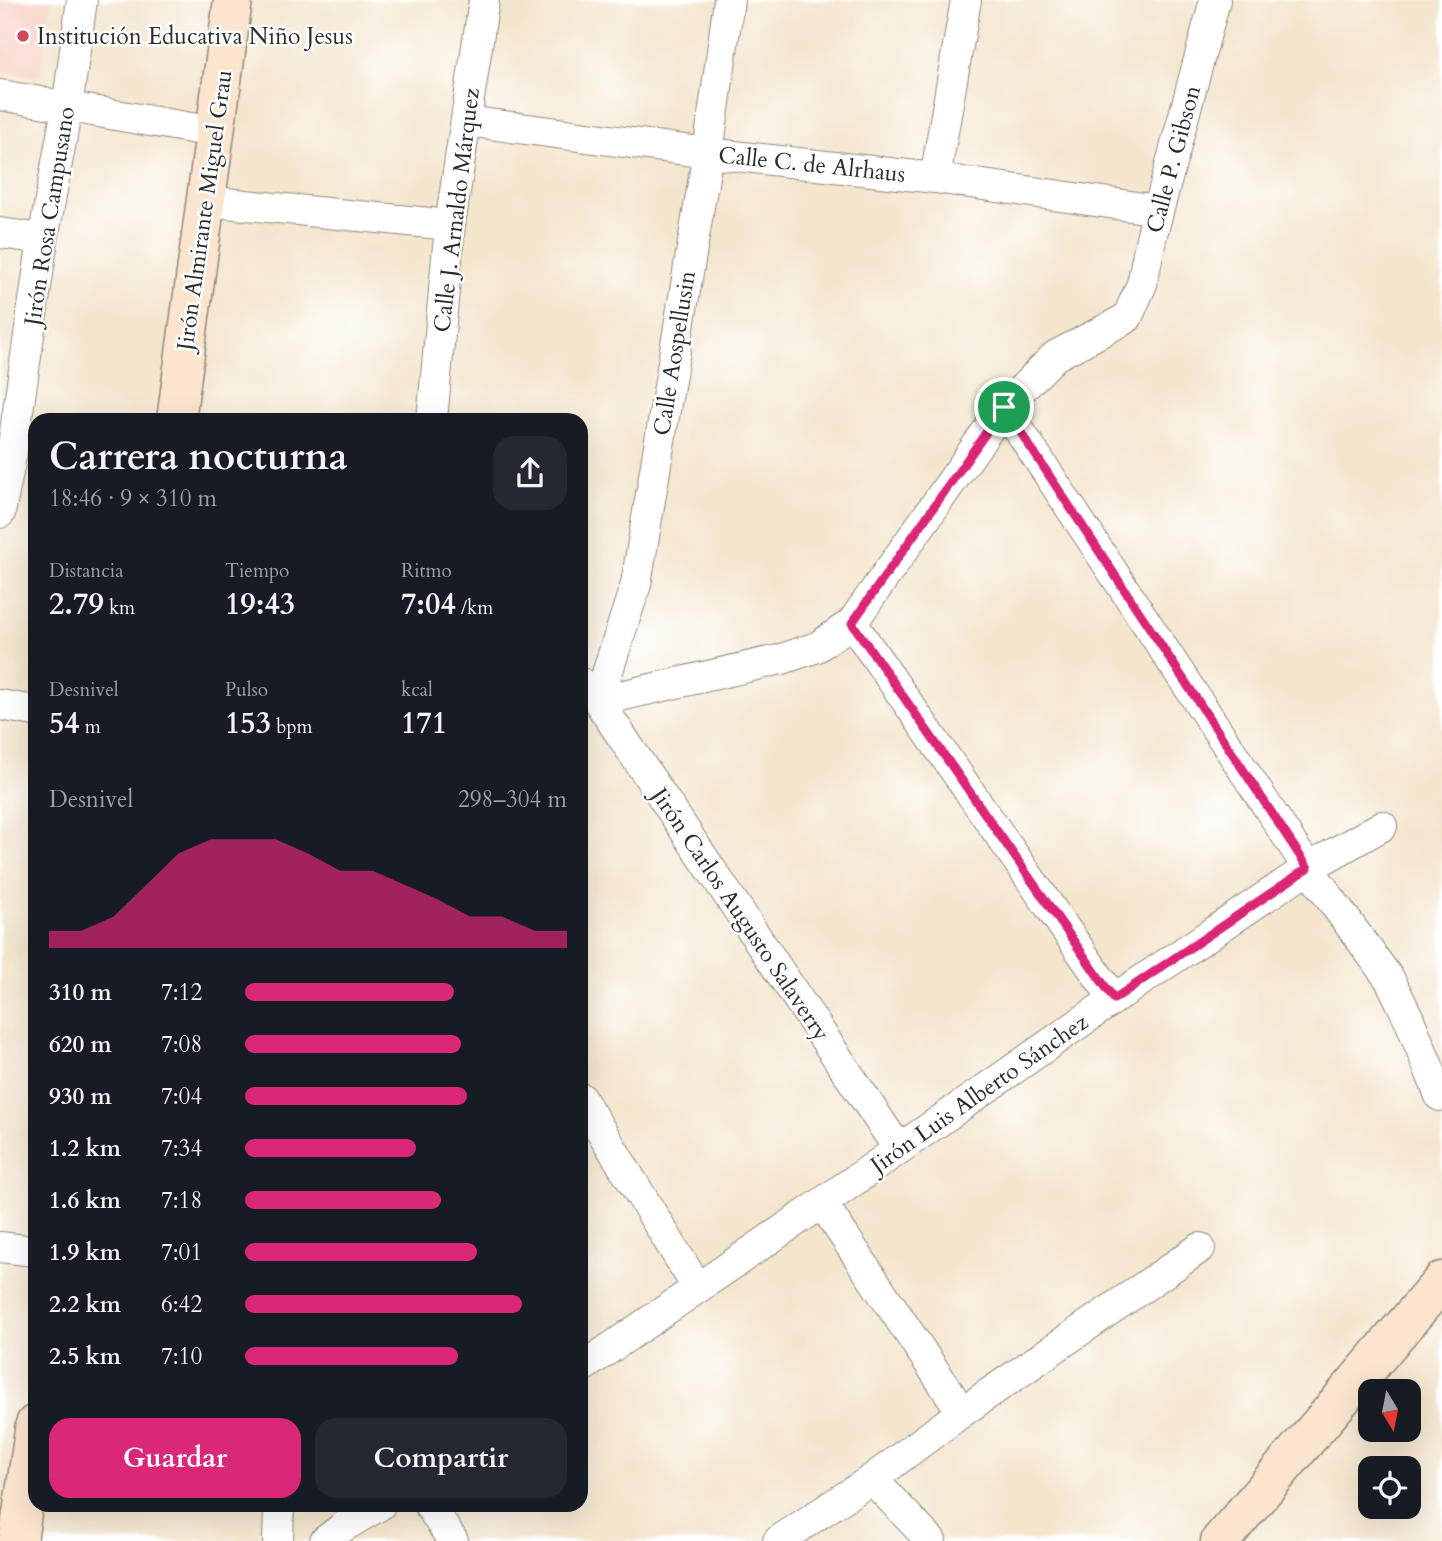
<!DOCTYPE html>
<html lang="es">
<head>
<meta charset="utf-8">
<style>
  :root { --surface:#171b24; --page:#242831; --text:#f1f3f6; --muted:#9ea1a6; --accent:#db2777 }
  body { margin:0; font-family:Cardo,serif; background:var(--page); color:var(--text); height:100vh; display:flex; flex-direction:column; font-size:26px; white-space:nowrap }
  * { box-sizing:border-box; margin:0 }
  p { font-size:23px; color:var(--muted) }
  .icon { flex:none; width:38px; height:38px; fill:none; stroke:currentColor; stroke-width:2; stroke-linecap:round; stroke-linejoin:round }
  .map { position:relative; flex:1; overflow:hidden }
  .sheet { position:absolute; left:28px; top:413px; width:560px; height:1099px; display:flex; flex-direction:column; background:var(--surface); border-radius:21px; box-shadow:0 7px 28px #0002 }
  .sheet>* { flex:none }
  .needle { width:46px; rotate:170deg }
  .tools { position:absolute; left:1358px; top:1379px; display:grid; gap:14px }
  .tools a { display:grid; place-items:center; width:63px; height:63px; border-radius:14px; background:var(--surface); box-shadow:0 7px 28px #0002; font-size:35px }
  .pin { position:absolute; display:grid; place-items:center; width:60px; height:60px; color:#fff; margin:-30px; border:4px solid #fff; border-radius:50%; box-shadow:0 2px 7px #0007 }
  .round { display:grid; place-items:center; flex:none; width:74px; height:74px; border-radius:21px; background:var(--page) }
  .overview { display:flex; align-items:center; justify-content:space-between; height:119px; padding:0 21px }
  h1 { font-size:38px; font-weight:600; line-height:52px }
  .stats { display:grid; grid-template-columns:repeat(3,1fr); gap:10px; height:119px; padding:7px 21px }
  .stats div { display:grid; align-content:center }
  .stats b { font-size:30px; font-weight:600 }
  .stats small { font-size:19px; font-weight:400 }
  .stats p { font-size:19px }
  .chart { height:196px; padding:14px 21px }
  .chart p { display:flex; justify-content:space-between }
  .chart svg { width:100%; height:126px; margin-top:7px; fill:var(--accent); opacity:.7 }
  .action { display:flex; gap:14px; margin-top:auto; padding:14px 21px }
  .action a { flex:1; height:80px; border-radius:21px; background:var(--accent); color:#fff; font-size:28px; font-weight:600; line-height:80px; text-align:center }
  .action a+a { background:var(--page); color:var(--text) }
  ul { padding:0 21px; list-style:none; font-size:23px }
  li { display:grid; grid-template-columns:112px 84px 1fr; align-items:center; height:52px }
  li i { height:18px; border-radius:9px; background:var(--accent) }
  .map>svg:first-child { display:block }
</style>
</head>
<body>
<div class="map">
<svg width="1442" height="1541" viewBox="0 0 1442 1541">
  <rect width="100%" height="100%" fill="#fff"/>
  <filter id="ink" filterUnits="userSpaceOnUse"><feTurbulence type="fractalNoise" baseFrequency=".0143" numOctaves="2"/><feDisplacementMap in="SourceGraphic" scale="14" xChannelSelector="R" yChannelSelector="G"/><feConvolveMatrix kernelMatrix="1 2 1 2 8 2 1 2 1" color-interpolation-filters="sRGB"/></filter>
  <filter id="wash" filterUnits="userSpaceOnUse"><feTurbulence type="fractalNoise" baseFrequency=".00686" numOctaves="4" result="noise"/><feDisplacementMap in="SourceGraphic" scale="28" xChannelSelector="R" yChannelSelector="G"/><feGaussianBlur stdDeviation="1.57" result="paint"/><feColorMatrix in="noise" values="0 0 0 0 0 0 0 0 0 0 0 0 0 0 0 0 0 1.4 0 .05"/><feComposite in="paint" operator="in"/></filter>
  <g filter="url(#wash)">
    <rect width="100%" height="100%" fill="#f4e5cd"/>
    <path fill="#f7d1c6" d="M 0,0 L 51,0 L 40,77 L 0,71 Z"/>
  </g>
  <g filter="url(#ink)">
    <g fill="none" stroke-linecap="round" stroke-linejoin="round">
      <defs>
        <path id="street" d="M 0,95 L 214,132
          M 466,121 L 708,153 L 935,178 L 1158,210
          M 935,178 L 966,0
          M 205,201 L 450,225
          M 0,233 L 43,239
          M 1004,407 L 1308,868 L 1390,980 L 1409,1019 L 1440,1096
          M 432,420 L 450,225 L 484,0
          M 0,513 L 12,452 L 43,239 L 67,108 L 82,0
          M 852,623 L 1114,999
          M 581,683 L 598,701 L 898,1148
          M 598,701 L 782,659 L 817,647 L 852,623 L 1004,407 L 1055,356 L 1127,318 L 1142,284 L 1151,238 L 1215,0
          M 598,701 L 636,584 L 708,153 L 729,0
          M 0,705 L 35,711
          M 581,1098 L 697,1287
          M 822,1203 L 962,1412
          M 0,1247 L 35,1251
          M 581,1368 L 822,1203 L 1114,999 L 1308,868 L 1382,826
          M 872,1479 L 931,1541
          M 429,1505 L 453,1541
          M 278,1541 L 279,1505
          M 325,1541 L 343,1527 L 380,1505
          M 778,1541 L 872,1479 L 962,1412 L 1200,1248"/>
        <path id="secondary" d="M 176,420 L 233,0
          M 18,1541 L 35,1424
          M 1220,1541 L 1442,1281"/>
      </defs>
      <use href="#street" stroke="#90887c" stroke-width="32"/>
      <use href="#secondary" stroke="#90887c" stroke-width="41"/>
      <use href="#street" stroke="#fff" stroke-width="30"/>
      <use href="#secondary" stroke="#fce5cf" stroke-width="38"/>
    </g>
  </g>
  <g fill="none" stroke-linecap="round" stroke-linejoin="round" filter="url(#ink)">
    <defs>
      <path id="route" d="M 1004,407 L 1308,868 L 1114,999 L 852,623 Z"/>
    </defs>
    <use href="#route" stroke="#fff" stroke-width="14"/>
    <use href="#route" stroke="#db2777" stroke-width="9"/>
  </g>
  <circle fill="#d1495b" stroke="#fff" stroke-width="2.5" cx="23" cy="36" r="7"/>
  <g text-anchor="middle" stroke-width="5" stroke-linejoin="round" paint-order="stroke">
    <g font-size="23" fill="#2b2b2b" stroke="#fff" text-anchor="start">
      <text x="37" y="44">Institución Educativa Niño Jesus</text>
    </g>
    <g font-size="23" fill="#2b2b2b" stroke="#fff">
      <text transform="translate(1173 159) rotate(-75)" y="8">Calle P. Gibson</text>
      <text transform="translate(812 164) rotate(6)" y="8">Calle C. de Alrhaus</text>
      <text transform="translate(204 210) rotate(-82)" y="8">Jirón Almirante Miguel Grau</text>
      <text transform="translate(456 210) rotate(-83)" y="8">Calle J. Arnaldo Márquez</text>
      <text transform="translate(49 216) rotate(-81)" y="8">Jirón Rosa Campusano</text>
      <text transform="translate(674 353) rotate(-81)" y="8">Calle Aospellusin</text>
      <text transform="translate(741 914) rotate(56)" y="8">Jirón Carlos Augusto Salaverry</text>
      <text transform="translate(979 1093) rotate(-35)" y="8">Jirón Luis Alberto Sánchez</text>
    </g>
  </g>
</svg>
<div class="tools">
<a><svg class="needle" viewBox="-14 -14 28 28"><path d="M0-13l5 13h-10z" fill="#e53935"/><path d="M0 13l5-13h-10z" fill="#9ea1a6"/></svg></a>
<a><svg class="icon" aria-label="locate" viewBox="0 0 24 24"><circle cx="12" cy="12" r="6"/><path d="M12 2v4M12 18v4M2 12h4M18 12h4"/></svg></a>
</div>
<div class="pin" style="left:1004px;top:407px;background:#1e9e55"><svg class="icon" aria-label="arrive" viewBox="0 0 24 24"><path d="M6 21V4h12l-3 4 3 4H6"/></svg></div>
<section class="sheet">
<div class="overview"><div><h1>Carrera nocturna</h1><p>18:46 · 9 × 310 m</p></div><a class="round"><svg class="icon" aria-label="share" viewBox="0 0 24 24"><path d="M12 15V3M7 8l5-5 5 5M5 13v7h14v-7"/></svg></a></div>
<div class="stats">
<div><p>Distancia</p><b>2.79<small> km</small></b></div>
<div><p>Tiempo</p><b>19:43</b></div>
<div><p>Ritmo</p><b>7:04<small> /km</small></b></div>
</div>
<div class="stats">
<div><p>Desnivel</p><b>54<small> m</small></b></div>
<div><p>Pulso</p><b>153<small> bpm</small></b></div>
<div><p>kcal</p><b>171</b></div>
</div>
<div class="chart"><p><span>Desnivel</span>298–304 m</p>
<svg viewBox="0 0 160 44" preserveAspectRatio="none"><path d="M0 44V38L10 38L20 33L30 22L40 11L50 6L60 6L70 6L80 11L90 17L100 17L110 22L120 27L130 33L140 33L150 38L160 38V44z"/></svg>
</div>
<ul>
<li><b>310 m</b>7:12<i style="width:65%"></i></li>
<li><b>620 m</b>7:08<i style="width:67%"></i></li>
<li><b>930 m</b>7:04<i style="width:69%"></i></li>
<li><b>1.2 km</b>7:34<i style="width:53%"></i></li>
<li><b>1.6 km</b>7:18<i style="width:61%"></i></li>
<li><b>1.9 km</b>7:01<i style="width:72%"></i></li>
<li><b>2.2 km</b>6:42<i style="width:86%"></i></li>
<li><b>2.5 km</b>7:10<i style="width:66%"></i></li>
</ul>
<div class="action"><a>Guardar</a><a>Compartir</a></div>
</section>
</div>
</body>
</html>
